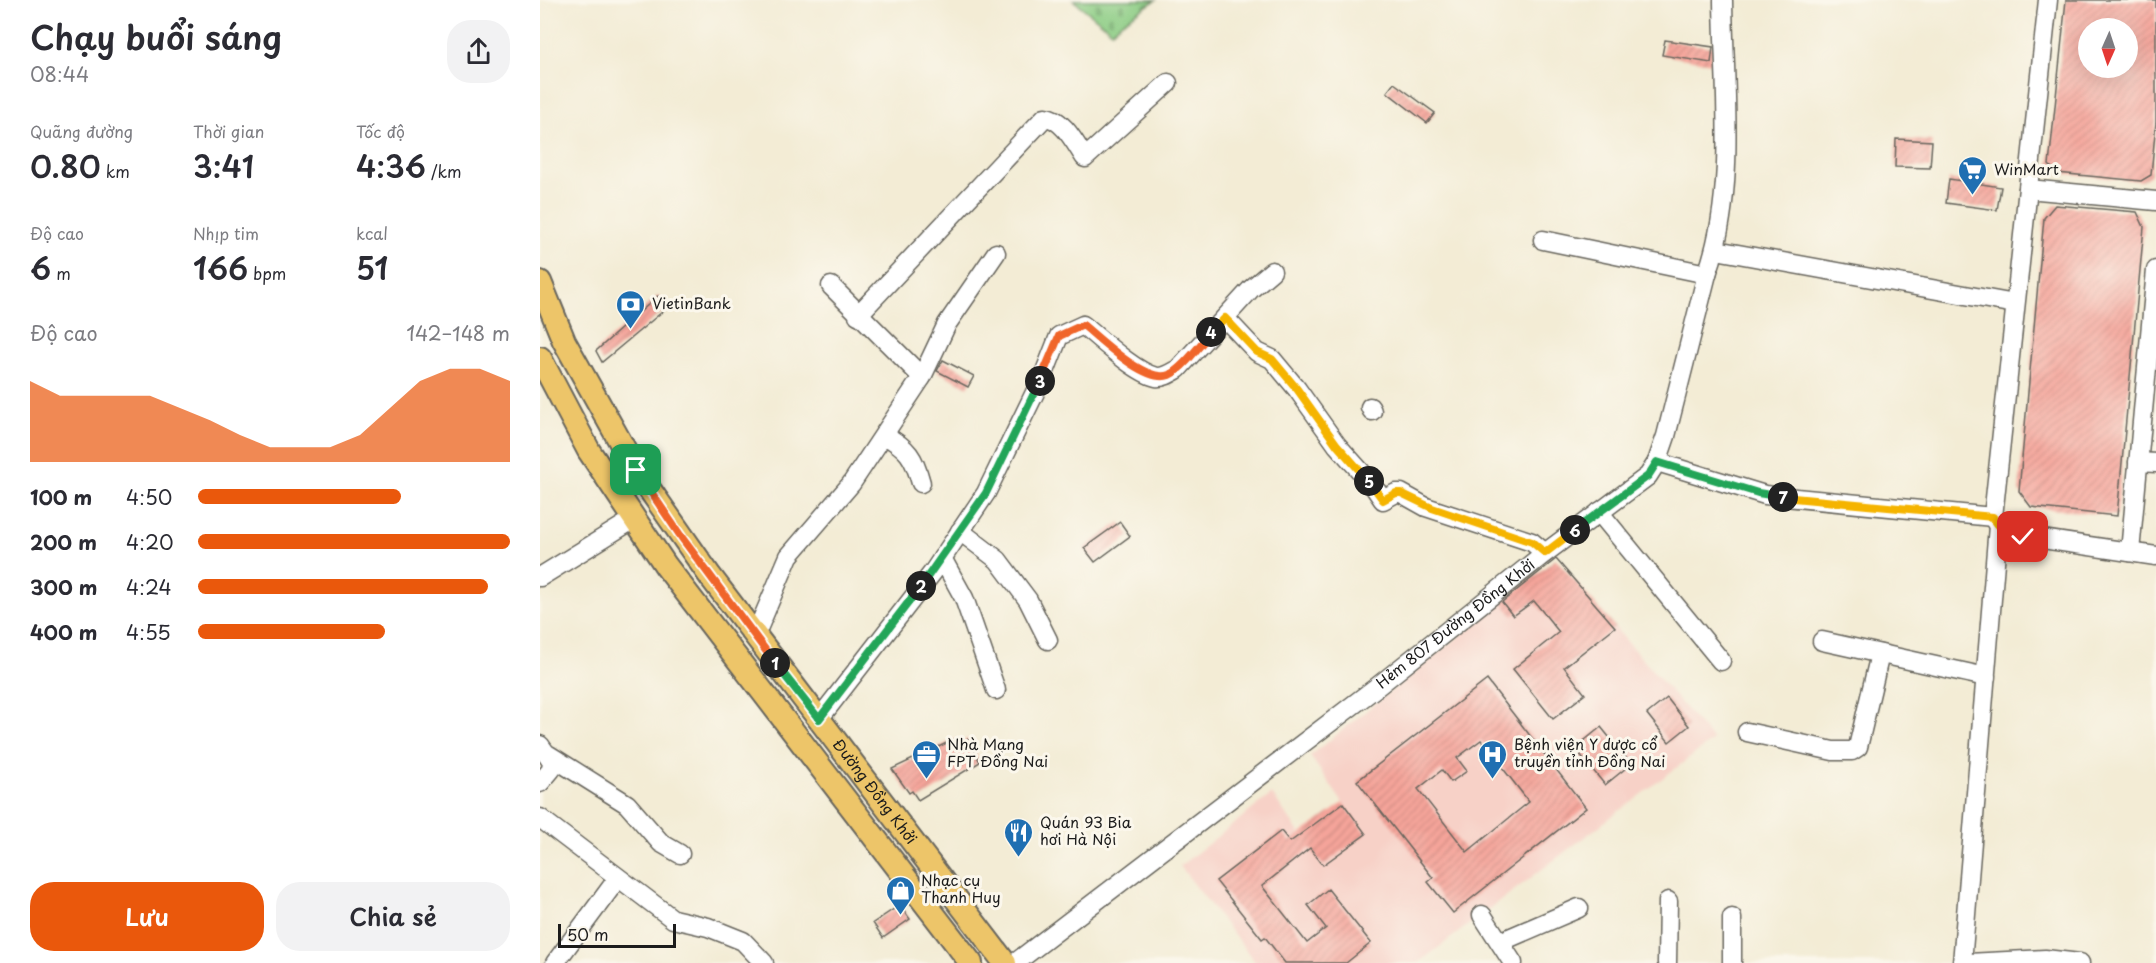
<!DOCTYPE html>
<html lang="vi">
<head>
<meta charset="utf-8">
<style>
  :root { --surface:#fff; --page:#f2f2f3; --text:#2b2b33; --muted:#7c7c81; --accent:#ea580c }
  body { margin:0; font-family:"Playpen Sans",sans-serif; background:var(--page); color:var(--text); height:100vh; display:flex; flex-direction:column; font-size:22px; white-space:nowrap }
  * { box-sizing:border-box; margin:0 }
  p { font-size:20px; color:var(--muted) }
  .icon { flex:none; width:33px; height:33px; fill:none; stroke:currentColor; stroke-width:2; stroke-linecap:round; stroke-linejoin:round }
  .map { position:relative; flex:1; overflow:hidden }
  .sheet { display:flex; flex-direction:column; background:var(--surface); width:540px }
  .sheet>* { flex:none }
  .needle { width:39px; rotate:183deg }
  .fabs { position:absolute; left:1538px; top:18px; display:grid; gap:12px }
  .fabs a { display:grid; place-items:center; width:60px; height:60px; border-radius:50%; background:var(--surface); box-shadow:0 6px 24px #0002; font-size:30px }
  .scale { position:absolute; left:18px; bottom:15px; width:118px; box-sizing:border-box; padding-left:6px; border:3px solid #1c1c1c; border-top:0; font-size:16px; line-height:21px; white-space:nowrap; color:#1c1c1c; -webkit-text-stroke:4px #fbf7ec; paint-order:stroke }
  .pin { position:absolute; display:grid; place-items:center; width:51px; height:51px; color:#fff; margin:-26px; border-radius:12px; box-shadow:0 3px 9px #0006 }
  .km { position:absolute; width:30px; height:30px; margin:-15px; border-radius:50%; background:#222; color:#fff; font-size:16px; line-height:30px; text-align:center }
  .round { display:grid; place-items:center; flex:none; width:63px; height:63px; border-radius:24px; background:var(--page) }
  .head { display:flex; align-items:center; justify-content:space-between; height:102px; padding:0 30px }
  h1 { font-size:33px; font-weight:600; line-height:45px }
  .metrics { display:grid; grid-template-columns:repeat(3,1fr); gap:9px; height:102px; padding:6px 30px }
  .metrics div { display:grid; align-content:center }
  .metrics b { font-size:30px; font-weight:600 }
  .metrics small { font-size:16px; font-weight:400 }
  .metrics p { font-size:16px }
  .chart { height:168px; padding:12px 30px }
  .chart p { display:flex; justify-content:space-between }
  .chart svg { width:100%; height:108px; margin-top:6px; fill:var(--accent); opacity:.7 }
  .action { display:flex; gap:12px; margin-top:auto; padding:12px 30px }
  .action a { flex:1; height:69px; border-radius:24px; background:var(--accent); color:#fff; font-size:24px; font-weight:600; line-height:69px; text-align:center }
  .action a+a { background:var(--page); color:var(--text) }
  ul { padding:0 30px; list-style:none; font-size:20px }
  li { display:grid; grid-template-columns:96px 72px 1fr; align-items:center; height:45px }
  li i { height:15px; border-radius:8px; background:var(--accent) }
  main { display:flex; flex:1; min-height:0 }
  .map>svg:first-child { display:block }
</style>
</head>
<body>
<main>
<section class="sheet">
<div class="head"><div><h1>Chạy buổi sáng</h1><p>08:44</p></div><a class="round"><svg class="icon" aria-label="share" viewBox="0 0 24 24"><path d="M12 15V3M7 8l5-5 5 5M5 13v7h14v-7"/></svg></a></div>
<div class="metrics">
<div><p>Quãng đường</p><b>0.80<small> km</small></b></div>
<div><p>Thời gian</p><b>3:41</b></div>
<div><p>Tốc độ</p><b>4:36<small> /km</small></b></div>
</div>
<div class="metrics">
<div><p>Độ cao</p><b>6<small> m</small></b></div>
<div><p>Nhịp tim</p><b>166<small> bpm</small></b></div>
<div><p>kcal</p><b>51</b></div>
</div>
<div class="chart"><p><span>Độ cao</span>142–148 m</p>
<svg viewBox="0 0 160 44" preserveAspectRatio="none"><path d="M0 44V11L10 17L20 17L30 17L40 17L50 22L60 27L70 33L80 38L90 38L100 38L110 33L120 22L130 11L140 6L150 6L160 11V44z"/></svg>
</div>
<ul>
<li><b>100 m</b>4:50<i style="width:65%"></i></li>
<li><b>200 m</b>4:20<i style="width:100%"></i></li>
<li><b>300 m</b>4:24<i style="width:93%"></i></li>
<li><b>400 m</b>4:55<i style="width:60%"></i></li>
</ul>
<div class="action"><a>Lưu</a><a>Chia sẻ</a></div>
</section>
<div class="map">
<svg width="1616" height="963" viewBox="0 0 1616 963">
  <defs>
    <pattern id="cemetery-stones" width="16" height="16" patternUnits="userSpaceOnUse" patternTransform="scale(1.5)"><rect width="16" height="16" fill="#8bcc83"/><path d="M2 7V4a2 2 0 0 1 4 0v3zM10 15v-3a2 2 0 0 1 4 0v3z" fill="#77af71"/></pattern>
    <pattern id="building-hatch" width="6" height="6" patternUnits="userSpaceOnUse" patternTransform="scale(1.5)"><rect width="6" height="6" fill="#f5a49a"/><path d="M-1 1l2-2M0 6l6-6M5 7l2-2" fill="none" stroke="#d18d84"/></pattern>
  </defs>
  <rect width="100%" height="100%" fill="#fbf7ec"/>
  <filter id="ink" filterUnits="userSpaceOnUse"><feTurbulence type="fractalNoise" baseFrequency=".0167" numOctaves="2"/><feDisplacementMap in="SourceGraphic" scale="12" xChannelSelector="R" yChannelSelector="G"/><feConvolveMatrix kernelMatrix="1 2 1 2 8 2 1 2 1" color-interpolation-filters="sRGB"/></filter>
  <filter id="wash" filterUnits="userSpaceOnUse"><feTurbulence type="fractalNoise" baseFrequency=".008" numOctaves="4" result="noise"/><feDisplacementMap in="SourceGraphic" scale="24" xChannelSelector="R" yChannelSelector="G"/><feGaussianBlur stdDeviation="1.35" result="paint"/><feColorMatrix in="noise" values="0 0 0 0 0 0 0 0 0 0 0 0 0 0 0 0 0 1.4 0 .05"/><feComposite in="paint" operator="in"/></filter>
  <g filter="url(#wash)">
    <rect width="100%" height="100%" fill="#f3ecd5"/>
    <path fill="#f7d1c7" d="M 1015,559 L 1173,740 L 878,963 L 716,963 L 640,866 L 732,794 L 760,834 L 803,803 L 770,756 Z"/>
    <path fill="url(#cemetery-stones)" stroke="#547450" stroke-width="1.5" d="M 533,0 L 616,0 L 582,22 L 572,31 Z"/>
    <g id="blocks">
      <path fill="url(#building-hatch)" fill-rule="evenodd" d="M 1526,0 L 1616,0 L 1616,122 L 1611,175 L 1601,181 L 1517,173 L 1509,165 ZM 1548,28 L 1587,28 L 1587,68 L 1548,68 Z
        M 1125,40 L 1173,47 L 1171,63 L 1122,55 Z
        M 854,83 L 895,113 L 887,123 L 847,92 Z
        M 1356,139 L 1392,141 L 1390,168 L 1355,167 Z
        M 1409,179 L 1461,187 L 1457,210 L 1406,203 Z
        M 1515,205 L 1597,212 L 1604,227 L 1577,516 L 1491,507 L 1479,491 L 1504,218 Z
        M 118,296 L 128,307 L 62,362 L 56,351 Z
        M 403,360 L 434,376 L 428,387 L 397,371 Z
        M 580,522 L 590,536 L 555,562 L 544,548 Z
        M 1016,559 L 1075,627 L 1024,667 L 1045,694 L 1013,719 L 973,669 L 1019,632 L 994,601 L 973,616 L 962,602 Z
        M 947,680 L 1046,808 L 913,913 L 888,882 L 893,878 L 817,781 ZM 941,740 L 989,802 L 927,852 L 878,789 L 902,770 L 911,782 L 927,771 L 917,758 Z
        M 1127,698 L 1149,726 L 1129,742 L 1107,714 Z
        M 1061,727 L 1091,764 L 1065,785 L 1035,748 Z
        M 415,739 L 417,744 L 428,739 L 440,762 L 378,800 L 372,791 L 369,793 L 352,769 Z
        M 803,803 L 826,834 L 783,865 L 770,848 L 722,886 L 767,943 L 786,928 L 768,905 L 788,889 L 831,943 L 806,963 L 745,963 L 725,937 L 722,939 L 676,881 L 741,831 L 750,842 Z
        M 360,905 L 370,919 L 343,938 L 333,923 Z"/>
    </g>
  </g>
  <g filter="url(#ink)">
    <use href="#blocks" fill-opacity="0" stroke="#67655d" stroke-width="1.5"/>
    <g fill="none" stroke-linecap="round" stroke-linejoin="round">
      <defs>
        <g id="minor">
          <path d="M 1488,189 L 1616,201"/>
          <path d="M 1003,240 L 1167,274"/>
          <path d="M 1176,250 L 1475,304"/>
          <path d="M 291,286 L 382,377"/>
          <path d="M 318,315 L 505,117 C 523,118 536,145 545,158 L 628,83"/>
          <path d="M 685,318 L 717,352 L 732,359 L 757,389 L 797,445 L 832,484 L 843,500 L 856,493 L 861,493 L 886,507 L 992,542 L 1005,553"/>
          <path d="M 830,407 L 832,411"/>
          <path d="M 344,435 C 368,448 374,457 381,483"/>
          <path d="M 1117,462 L 1126,436 L 1167,274 C 1197,192 1184,87 1183,0"/>
          <path d="M 1598,462 L 1616,463"/>
          <path d="M 1059,512 L 1181,661"/>
          <path d="M 1453,517 L 1508,0"/>
          <path d="M 1453,518 L 1458,526 L 1475,535 L 1616,556"/>
          <path d="M 420,531 L 458,560 L 488,600 L 508,640"/>
          <path d="M 1590,552 L 1616,270"/>
          <path d="M 402,558 L 424,598 L 456,690"/>
          <path d="M 0,577 L 94,519"/>
          <path d="M 215,636 L 249,556 L 311,484 L 382,377 L 407,324 L 456,253"/>
          <path d="M 1282,641 L 1446,677"/>
          <path d="M 279,719 L 393,572 L 446,493 L 504,374 L 519,336 L 543,325 C 560,339 595,372 616,377 C 624,378 631,373 638,369 L 711,289 L 732,271"/>
          <path d="M 1207,732 L 1293,751 L 1312,751 L 1318,747 L 1340,654"/>
          <path d="M 0,745 L 12,762 L 11,770 L 0,783"/>
          <path d="M 9,755 L 87,804 L 121,843 L 140,854"/>
          <path d="M 0,818 L 133,919 L 168,927 L 203,941 L 224,963"/>
          <path d="M 942,915 L 973,963"/>
          <path d="M 960,942 L 1039,908"/>
          <path d="M 15,963 L 78,878"/>
          <path id="s1" d="M 475,963 L 838,686 L 1005,553 L 1108,476 L 1117,462 L 1225,495 L 1453,517"/>
          <path d="M 1127,963 L 1128,901"/>
          <path d="M 1192,963 L 1192,918"/>
          <path d="M 1422,963 L 1458,526"/>
          <path d="M 1428,963 L 1505,959 L 1540,963"/>
        </g>
        <g id="major">
          <path id="s2" d="M 0,282 L 24,341 L 96,470 L 170,576 L 465,963"/>
          <path d="M 0,358 L 49,451 L 126,566 L 431,963"/>
        </g>
      </defs>
      <use href="#minor" stroke="#67655d" stroke-width="21"/>
      <use href="#major" stroke="#67655d" stroke-width="26"/>
      <use href="#minor" stroke="#fff" stroke-width="18"/>
      <use href="#major" stroke="#edc569" stroke-width="22"/>
    </g>
  </g>
  <g fill="none" stroke-linecap="round" stroke-linejoin="round" filter="url(#ink)">
    <defs>
      <path id="split-1" d="M 96,470 L 142,538 L 235,663"/>
      <path id="split-2" d="M 235,663 L 279,719 L 381,586"/>
      <path id="split-3" d="M 381,586 L 446,493 L 500,381"/>
      <path id="split-4" d="M 500,381 L 519,336 L 543,325 C 560,339 606,384 629,375 C 643,369 661,344 671,332"/>
      <path id="split-5" d="M 671,332 L 685,318 L 717,352 L 732,359 L 757,389 L 797,445 L 829,481"/>
      <path id="split-6" d="M 829,481 L 843,500 L 856,493 L 861,493 L 892,508 L 992,542 L 1005,553 L 1035,530"/>
      <path id="split-7" d="M 1035,530 L 1108,476 L 1117,462 L 1218,493 L 1243,497"/>
      <path id="split-8" d="M 1243,497 L 1453,517 C 1459,530 1470,533 1483,537"/>
    </defs>
    <use href="#split-1" stroke="#fff" stroke-width="12"/>
    <use href="#split-2" stroke="#fff" stroke-width="12"/>
    <use href="#split-3" stroke="#fff" stroke-width="12"/>
    <use href="#split-4" stroke="#fff" stroke-width="12"/>
    <use href="#split-5" stroke="#fff" stroke-width="12"/>
    <use href="#split-6" stroke="#fff" stroke-width="12"/>
    <use href="#split-7" stroke="#fff" stroke-width="12"/>
    <use href="#split-8" stroke="#fff" stroke-width="12"/>
    <use href="#split-1" stroke="#f0652b" stroke-width="8"/>
    <use href="#split-2" stroke="#22a559" stroke-width="8"/>
    <use href="#split-3" stroke="#22a559" stroke-width="8"/>
    <use href="#split-4" stroke="#f0652b" stroke-width="8"/>
    <use href="#split-5" stroke="#f5b400" stroke-width="8"/>
    <use href="#split-6" stroke="#f5b400" stroke-width="8"/>
    <use href="#split-7" stroke="#22a559" stroke-width="8"/>
    <use href="#split-8" stroke="#f5b400" stroke-width="8"/>
  </g>
  <defs>
    <symbol id="supermarket-pin" viewBox="-11 -11 22 30"><path d="M0 17L-7.5 6A9.5 9.5 0 1 1 7.5 6Z" fill="#1f6fb2" stroke="#fbf7ec"/><path d="M-6-5.5h2.5l.6 2H6L4.5 2H-2.5L-4.4-4H-6ZM-1.5 3.2a1.3 1.3 0 1 0 .1 0ZM3 3.2a1.3 1.3 0 1 0 .1 0Z" fill="#fff"/></symbol>
    <symbol id="bank-pin" viewBox="-11 -11 22 30"><path d="M0 17L-7.5 6A9.5 9.5 0 1 1 7.5 6Z" fill="#1f6fb2" stroke="#fbf7ec"/><path d="M-6-4H6V4H-6ZM0-2.3a2.3 2.3 0 1 0 0 4.6a2.3 2.3 0 1 0 0-4.6Z" fill="#fff"/></symbol>
    <symbol id="office-pin" viewBox="-11 -11 22 30"><path d="M0 17L-7.5 6A9.5 9.5 0 1 1 7.5 6Z" fill="#1f6fb2" stroke="#fbf7ec"/><path d="M-6-3h4V-5.5h4V-3h4V5H-6ZM-1-4.5V-3h2v-1.5ZM-6 0V1H6V0Z" fill="#fff"/></symbol>
    <symbol id="hospital-pin" viewBox="-11 -11 22 30"><path d="M0 17L-7.5 6A9.5 9.5 0 1 1 7.5 6Z" fill="#1f6fb2" stroke="#fbf7ec"/><path d="M-5-5h3v3.5h4V-5h3V5h-3V1.5h-4V5h-3Z" fill="#fff"/></symbol>
    <symbol id="restaurant-pin" viewBox="-11 -11 22 30"><path d="M0 17L-7.5 6A9.5 9.5 0 1 1 7.5 6Z" fill="#1f6fb2" stroke="#fbf7ec"/><path d="M-5-6h1v4h1v-4h1v4h1v-4h1v5L-1.5 .5V6h-2V.5L-5-1ZM5-6V6H3V1.5H1.5Q1.5-4 5-6Z" fill="#fff"/></symbol>
    <symbol id="shop-pin" viewBox="-11 -11 22 30"><path d="M0 17L-7.5 6A9.5 9.5 0 1 1 7.5 6Z" fill="#1f6fb2" stroke="#fbf7ec"/><path d="M-5-2.5h2.3a2.7 3.5 0 0 1 5.4 0H5L5.5 6h-11ZM-1.5-2.5h3a1.5 2.3 0 0 0-3 0Z" fill="#fff"/></symbol>
  </defs>
  <g fill-rule="evenodd">
    <use href="#supermarket-pin" x="1416" y="154" width="33" height="45"/>
    <use href="#bank-pin" x="74" y="288" width="33" height="45"/>
    <use href="#office-pin" x="370" y="738" width="33" height="45"/>
    <use href="#hospital-pin" x="936" y="738" width="33" height="45"/>
    <use href="#restaurant-pin" x="462" y="816" width="33" height="45"/>
    <use href="#shop-pin" x="344" y="874" width="33" height="45"/>
  </g>
  <g text-anchor="middle" stroke-width="6" stroke-linejoin="round" paint-order="stroke">
    <g font-size="15" fill="#1c1c1c" stroke="#fbf7ec" text-anchor="start">
      <text x="1454" y="175">WinMart</text>
      <text x="112" y="309">VietinBank</text>
      <text x="407" y="750">Nhà Mạng<tspan x="407" dy="17">FPT Đồng Nai</tspan></text>
      <text x="974" y="750">Bệnh viện Y dược cổ<tspan x="974" dy="17">truyền tỉnh Đồng Nai</tspan></text>
      <text x="500" y="828">Quán 93 Bia<tspan x="500" dy="17">hơi Hà Nội</tspan></text>
      <text x="381" y="886">Nhạc cụ<tspan x="381" dy="17">Thanh Huy</tspan></text>
    </g>
    <g font-size="15" fill="#1c1c1c" stroke="#fbf7ec">
      <text dy="5" stroke="none"><textPath href="#s1" startOffset="556">Hẻm 807 Đường Đồng Khởi</textPath></text>
      <text dy="5" stroke="none"><textPath href="#s2" startOffset="612">Đường Đồng Khởi</textPath></text>
    </g>
  </g>
</svg>
<div class="fabs">
<a><svg class="needle" viewBox="-14 -14 28 28"><path d="M0-13l5 13h-10z" fill="#e53935"/><path d="M0 13l5-13h-10z" fill="#7c7c81"/></svg></a>
</div>
<div class="scale">50 m</div>
<div class="pin" style="left:96px;top:470px;background:#1e9e55"><svg class="icon" aria-label="arrive" viewBox="0 0 24 24"><path d="M6 21V4h12l-3 4 3 4H6"/></svg></div>
<div class="pin" style="left:1483px;top:537px;background:#d93025"><svg class="icon" aria-label="check" viewBox="0 0 24 24"><path d="M5 12l5 5 9-10"/></svg></div>
<b class="km" style="left:235px;top:663px">1</b>
<b class="km" style="left:381px;top:586px">2</b>
<b class="km" style="left:500px;top:381px">3</b>
<b class="km" style="left:671px;top:332px">4</b>
<b class="km" style="left:829px;top:481px">5</b>
<b class="km" style="left:1035px;top:530px">6</b>
<b class="km" style="left:1243px;top:497px">7</b>
</div>
</main>
</body>
</html>
